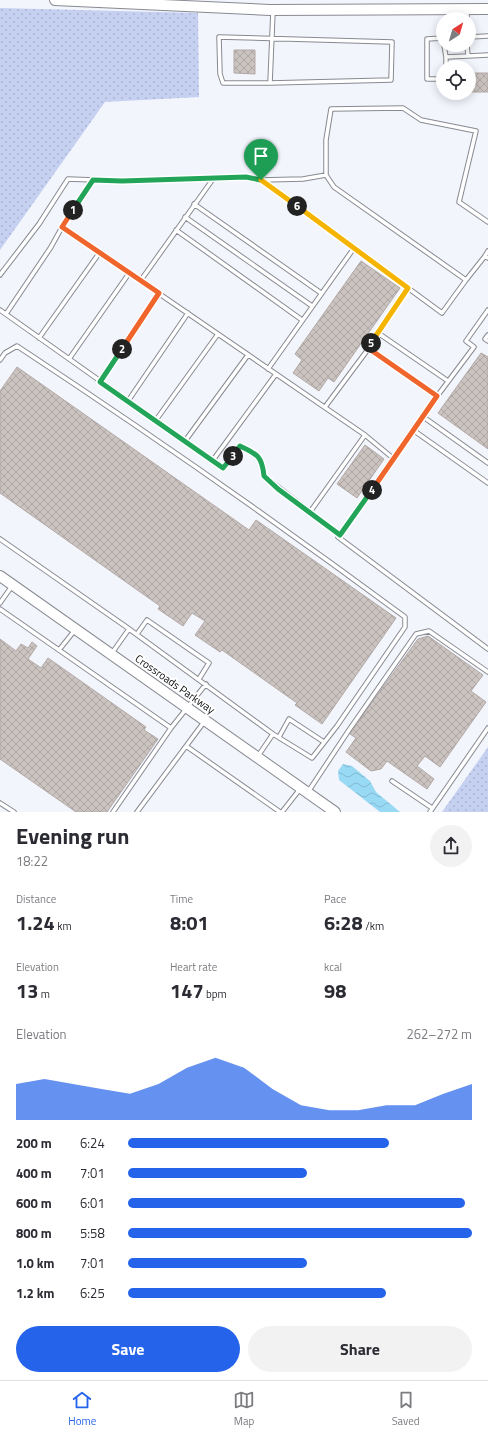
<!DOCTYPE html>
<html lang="en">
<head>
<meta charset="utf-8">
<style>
  :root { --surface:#fff; --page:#f2f2f3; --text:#2b2b33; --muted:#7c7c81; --line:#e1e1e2; --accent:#2563eb }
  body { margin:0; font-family:"Titillium Web",sans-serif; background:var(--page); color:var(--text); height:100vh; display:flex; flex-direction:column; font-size:15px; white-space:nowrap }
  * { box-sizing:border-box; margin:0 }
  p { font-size:13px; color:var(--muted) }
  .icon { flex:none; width:22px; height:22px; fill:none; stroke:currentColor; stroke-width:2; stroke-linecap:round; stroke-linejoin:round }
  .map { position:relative; height:812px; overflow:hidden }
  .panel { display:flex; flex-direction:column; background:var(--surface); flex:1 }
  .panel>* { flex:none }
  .needle { width:26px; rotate:37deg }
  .controls { position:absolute; left:436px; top:12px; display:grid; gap:8px }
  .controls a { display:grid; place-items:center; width:40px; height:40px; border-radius:50%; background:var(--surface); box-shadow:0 2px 10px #0003; font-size:20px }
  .pin { position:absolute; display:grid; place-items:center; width:34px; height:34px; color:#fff; margin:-41px -17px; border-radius:50% 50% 50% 0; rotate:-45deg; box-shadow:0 0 4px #0007 }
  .pin .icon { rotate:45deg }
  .km { position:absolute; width:20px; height:20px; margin:-10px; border-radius:50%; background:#222; color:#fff; font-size:11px; line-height:20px; text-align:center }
  .round { display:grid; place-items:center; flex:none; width:42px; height:42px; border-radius:21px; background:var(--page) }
  .summary { display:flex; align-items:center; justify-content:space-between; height:68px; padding:0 16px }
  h1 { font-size:22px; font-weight:700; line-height:30px }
  .stats { display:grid; grid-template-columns:repeat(3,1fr); gap:6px; height:68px; padding:4px 16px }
  .stats div { display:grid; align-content:center }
  .stats b { font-size:20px; font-weight:700 }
  .stats small { font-size:11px; font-weight:400 }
  .stats p { font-size:11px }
  .chart { height:112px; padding:8px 16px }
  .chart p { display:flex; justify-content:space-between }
  .chart svg { width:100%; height:72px; margin-top:4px; fill:var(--accent); opacity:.7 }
  .action { display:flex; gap:8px; margin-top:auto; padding:8px 16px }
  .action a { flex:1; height:46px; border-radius:24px; background:var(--accent); color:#fff; font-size:16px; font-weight:700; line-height:46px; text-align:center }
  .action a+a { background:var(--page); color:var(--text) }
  ul { padding:0 16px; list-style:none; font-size:13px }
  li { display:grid; grid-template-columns:64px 48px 1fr; align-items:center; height:30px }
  li i { height:10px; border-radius:5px; background:var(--accent) }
  .menu { display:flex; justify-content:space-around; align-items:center; height:56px; border-top:1px solid var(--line); background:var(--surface); font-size:11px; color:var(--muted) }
  .menu a { display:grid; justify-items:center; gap:2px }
  .menu .on { color:var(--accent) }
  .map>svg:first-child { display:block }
</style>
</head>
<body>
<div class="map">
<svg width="488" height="812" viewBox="0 0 488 812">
  <defs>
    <pattern id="grass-dots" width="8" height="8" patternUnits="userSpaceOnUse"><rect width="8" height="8" fill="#c6d1f2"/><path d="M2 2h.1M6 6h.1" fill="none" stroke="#a9b2ce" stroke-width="1.8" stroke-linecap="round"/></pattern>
    <pattern id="water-waves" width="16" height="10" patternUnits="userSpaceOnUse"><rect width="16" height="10" fill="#98d9f4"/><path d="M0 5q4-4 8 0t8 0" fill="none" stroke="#82b9d0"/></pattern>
    <pattern id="building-cross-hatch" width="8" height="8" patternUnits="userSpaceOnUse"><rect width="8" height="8" fill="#cbc3bf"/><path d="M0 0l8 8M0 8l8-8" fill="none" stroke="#ada6a3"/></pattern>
  </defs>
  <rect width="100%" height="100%" fill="#f3f5fd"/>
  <path fill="url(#grass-dots)" d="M 0,8 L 198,13 L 199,97 L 105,102 L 0,250 Z
    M 488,747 L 488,812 L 442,812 Z"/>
  <path fill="url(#water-waves)" d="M 343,764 L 352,766 L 370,781 L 376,792 L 400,812 L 380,812 L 339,780 L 338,771 Z"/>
  <path fill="url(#building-cross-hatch)" stroke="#b2a9a6" d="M 234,50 L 255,50 L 255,74 L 234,73 Z
    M 469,73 L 488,73 L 488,92 L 469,92 Z
    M 361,261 L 400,288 L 334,382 L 328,378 L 319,391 L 293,373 L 302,360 L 295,354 Z
    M 481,353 L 488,357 L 488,449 L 438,413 Z
    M 17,367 L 249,530 L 256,520 L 396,618 L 322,724 L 295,705 L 297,703 L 222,650 L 220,652 L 195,635 L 205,621 L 192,613 L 183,626 L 158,609 L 160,606 L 0,493 L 0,391 Z
    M 365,445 L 384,459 L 357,498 L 337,484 Z
    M 428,636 L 483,675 L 471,691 L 486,702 L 440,767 L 425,756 L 417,766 L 434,779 L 427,789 L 387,761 L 381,769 L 371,771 L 346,752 L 356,738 L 350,734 L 370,705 L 418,639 Z
    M 0,639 L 16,651 L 21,644 L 28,648 L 32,642 L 37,646 L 28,659 L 41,668 L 48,658 L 146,727 L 144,730 L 158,739 L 107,812 L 76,812 L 0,759 Z"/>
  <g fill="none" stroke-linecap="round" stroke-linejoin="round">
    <defs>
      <path id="lane" d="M 467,10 L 467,19
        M 469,37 L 488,36
        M 443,38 L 427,39 L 427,79 L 443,79
        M 444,45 L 446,57
        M 467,45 L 468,56 L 488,55
        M 446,67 L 446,57 L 468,56
        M 270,83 L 223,83 L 220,74 L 219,37 L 392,42 L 391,80 L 270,83 L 273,11
        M 326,175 L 303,179 L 261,180 L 442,313 L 466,280
        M 93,180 L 62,227 L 365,435
        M 194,204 L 321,293
        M 185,217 L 312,306
        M 176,230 L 302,320
        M 488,251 L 485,256 L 488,258
        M 485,256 L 466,280 L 334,187 L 326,175 L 326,140 L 331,109 L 403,108 L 421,120 L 476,131 L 459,202 L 488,222
        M 0,275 L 39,224 L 68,179 L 122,181 L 246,177 L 261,180
        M 141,280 L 213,179
        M 0,310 L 223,468 L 240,446 C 257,454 262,456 264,476 L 340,535
        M 488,310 L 466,341 L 474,347 L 426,411 L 338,537 L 488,649
        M 6,314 L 51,247 L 62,227
        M 378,333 L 448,381
        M 488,335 L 485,339 L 488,341
        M 39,338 L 100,252
        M 368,348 L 437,396
        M 69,359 L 130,272
        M 0,360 L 5,353 L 17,346 C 149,433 278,523 405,617 L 405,627 L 337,726 L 312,758 L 273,734 L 258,756
        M 268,369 L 354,248
        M 100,381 L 159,293
        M 128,401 L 188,313
        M 325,407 L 366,352 L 408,288
        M 422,416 L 488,463
        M 156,420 L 218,334
        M 413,430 L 488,483
        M 185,441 L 248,355
        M 213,460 L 276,374
        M 310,512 L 365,435 L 394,459
        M 0,539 L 125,626 L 273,734
        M 0,603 L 12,586
        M 0,609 L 171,728
        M 137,634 L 147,620 L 209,663 L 199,679
        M 59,650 L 75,630
        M 112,653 L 129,629
        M 279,737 L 289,719 L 324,742
        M 186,746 L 280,812
        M 392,781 L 432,808
        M 308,792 L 349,730 L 416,634 L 429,631 L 488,672
        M 0,803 L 14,812
        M 113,812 L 171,728 L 206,684
        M 137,812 L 204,722
        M 282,812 L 300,789
        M 430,812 L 488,728"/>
      <path id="secondary" d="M 55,0 L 270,10 L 488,9
        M 0,576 L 335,812"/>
    </defs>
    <use href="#lane" stroke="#888a91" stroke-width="5.5"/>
    <use href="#secondary" stroke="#888a91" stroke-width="12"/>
    <use href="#lane" stroke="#fff" stroke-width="3.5"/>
    <use href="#secondary" stroke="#fff" stroke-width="10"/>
  </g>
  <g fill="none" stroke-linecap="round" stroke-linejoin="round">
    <defs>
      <path id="split-1" d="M 73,210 L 93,180 L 122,181 L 246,177 L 261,180"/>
      <path id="split-2" d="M 73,210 L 62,227 L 159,293 L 122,349"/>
      <path id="split-3" d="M 122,349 L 100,382 L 223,468 L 233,456"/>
      <path id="split-4" d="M 233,456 L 240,446 C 257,454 262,456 264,476 L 278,489 L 340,535 L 372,490"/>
      <path id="split-5" d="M 371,343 L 368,348 L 437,396 L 372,490"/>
      <path id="split-6" d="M 297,206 L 408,288 L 371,343"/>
      <path id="split-7" d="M 261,180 L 297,206"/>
    </defs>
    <use href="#split-1" stroke="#fff" stroke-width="8"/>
    <use href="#split-2" stroke="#fff" stroke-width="8"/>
    <use href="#split-3" stroke="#fff" stroke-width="8"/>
    <use href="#split-4" stroke="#fff" stroke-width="8"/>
    <use href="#split-5" stroke="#fff" stroke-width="8"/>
    <use href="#split-6" stroke="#fff" stroke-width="8"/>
    <use href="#split-7" stroke="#fff" stroke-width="8"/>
    <use href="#split-1" stroke="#22a559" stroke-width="5"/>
    <use href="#split-2" stroke="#f0652b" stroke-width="5"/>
    <use href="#split-3" stroke="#22a559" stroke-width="5"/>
    <use href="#split-4" stroke="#22a559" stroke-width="5"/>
    <use href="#split-5" stroke="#f0652b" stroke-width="5"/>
    <use href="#split-6" stroke="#f5b400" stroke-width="5"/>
    <use href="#split-7" stroke="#f5b400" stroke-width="5"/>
  </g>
  <g text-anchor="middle" stroke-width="4" stroke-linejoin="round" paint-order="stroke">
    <g font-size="11" fill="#0d0e10" stroke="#fff">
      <text transform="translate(175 684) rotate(35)" y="4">Crossroads Parkway</text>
    </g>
  </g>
</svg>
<div class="controls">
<a><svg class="needle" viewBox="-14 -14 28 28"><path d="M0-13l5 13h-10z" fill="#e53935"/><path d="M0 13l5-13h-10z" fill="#7c7c81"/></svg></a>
<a><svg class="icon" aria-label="locate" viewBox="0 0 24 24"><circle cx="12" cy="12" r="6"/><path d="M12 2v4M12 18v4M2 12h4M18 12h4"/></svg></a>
</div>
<div class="pin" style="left:261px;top:180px;background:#1e9e55"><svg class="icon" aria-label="arrive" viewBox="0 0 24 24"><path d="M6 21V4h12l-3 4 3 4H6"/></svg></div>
<b class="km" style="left:73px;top:210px">1</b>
<b class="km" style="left:122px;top:349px">2</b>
<b class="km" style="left:233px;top:456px">3</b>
<b class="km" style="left:372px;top:490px">4</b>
<b class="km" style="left:371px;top:343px">5</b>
<b class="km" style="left:297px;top:206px">6</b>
</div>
<section class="panel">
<div class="summary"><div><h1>Evening run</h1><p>18:22</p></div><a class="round"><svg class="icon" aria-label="share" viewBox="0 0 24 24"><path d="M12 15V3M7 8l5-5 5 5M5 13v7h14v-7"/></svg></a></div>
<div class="stats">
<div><p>Distance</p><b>1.24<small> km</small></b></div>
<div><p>Time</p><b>8:01</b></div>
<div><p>Pace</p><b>6:28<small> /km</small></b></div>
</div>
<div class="stats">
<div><p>Elevation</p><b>13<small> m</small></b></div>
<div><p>Heart rate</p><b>147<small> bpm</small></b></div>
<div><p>kcal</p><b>98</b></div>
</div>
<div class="chart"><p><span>Elevation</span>262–272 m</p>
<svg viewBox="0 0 160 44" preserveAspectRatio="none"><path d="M0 44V22L10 19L20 22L30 25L40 28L50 22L60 12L70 6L80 12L90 25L100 35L110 38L120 38L130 35L140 35L150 28L160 22V44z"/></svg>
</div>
<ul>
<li><b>200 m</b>6:24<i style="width:76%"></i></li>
<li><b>400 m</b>7:01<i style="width:52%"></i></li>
<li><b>600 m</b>6:01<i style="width:98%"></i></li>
<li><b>800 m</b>5:58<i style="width:100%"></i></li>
<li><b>1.0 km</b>7:01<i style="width:52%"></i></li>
<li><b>1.2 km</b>6:25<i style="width:75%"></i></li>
</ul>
<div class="action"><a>Save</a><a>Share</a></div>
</section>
<nav class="menu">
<a class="on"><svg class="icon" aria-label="home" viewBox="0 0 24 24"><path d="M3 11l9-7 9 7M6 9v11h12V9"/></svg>Home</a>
<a><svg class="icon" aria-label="map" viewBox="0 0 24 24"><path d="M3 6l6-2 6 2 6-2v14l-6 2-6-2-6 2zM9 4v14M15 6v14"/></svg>Map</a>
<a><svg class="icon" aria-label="saved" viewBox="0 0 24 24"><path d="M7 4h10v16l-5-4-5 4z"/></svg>Saved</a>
</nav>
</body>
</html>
